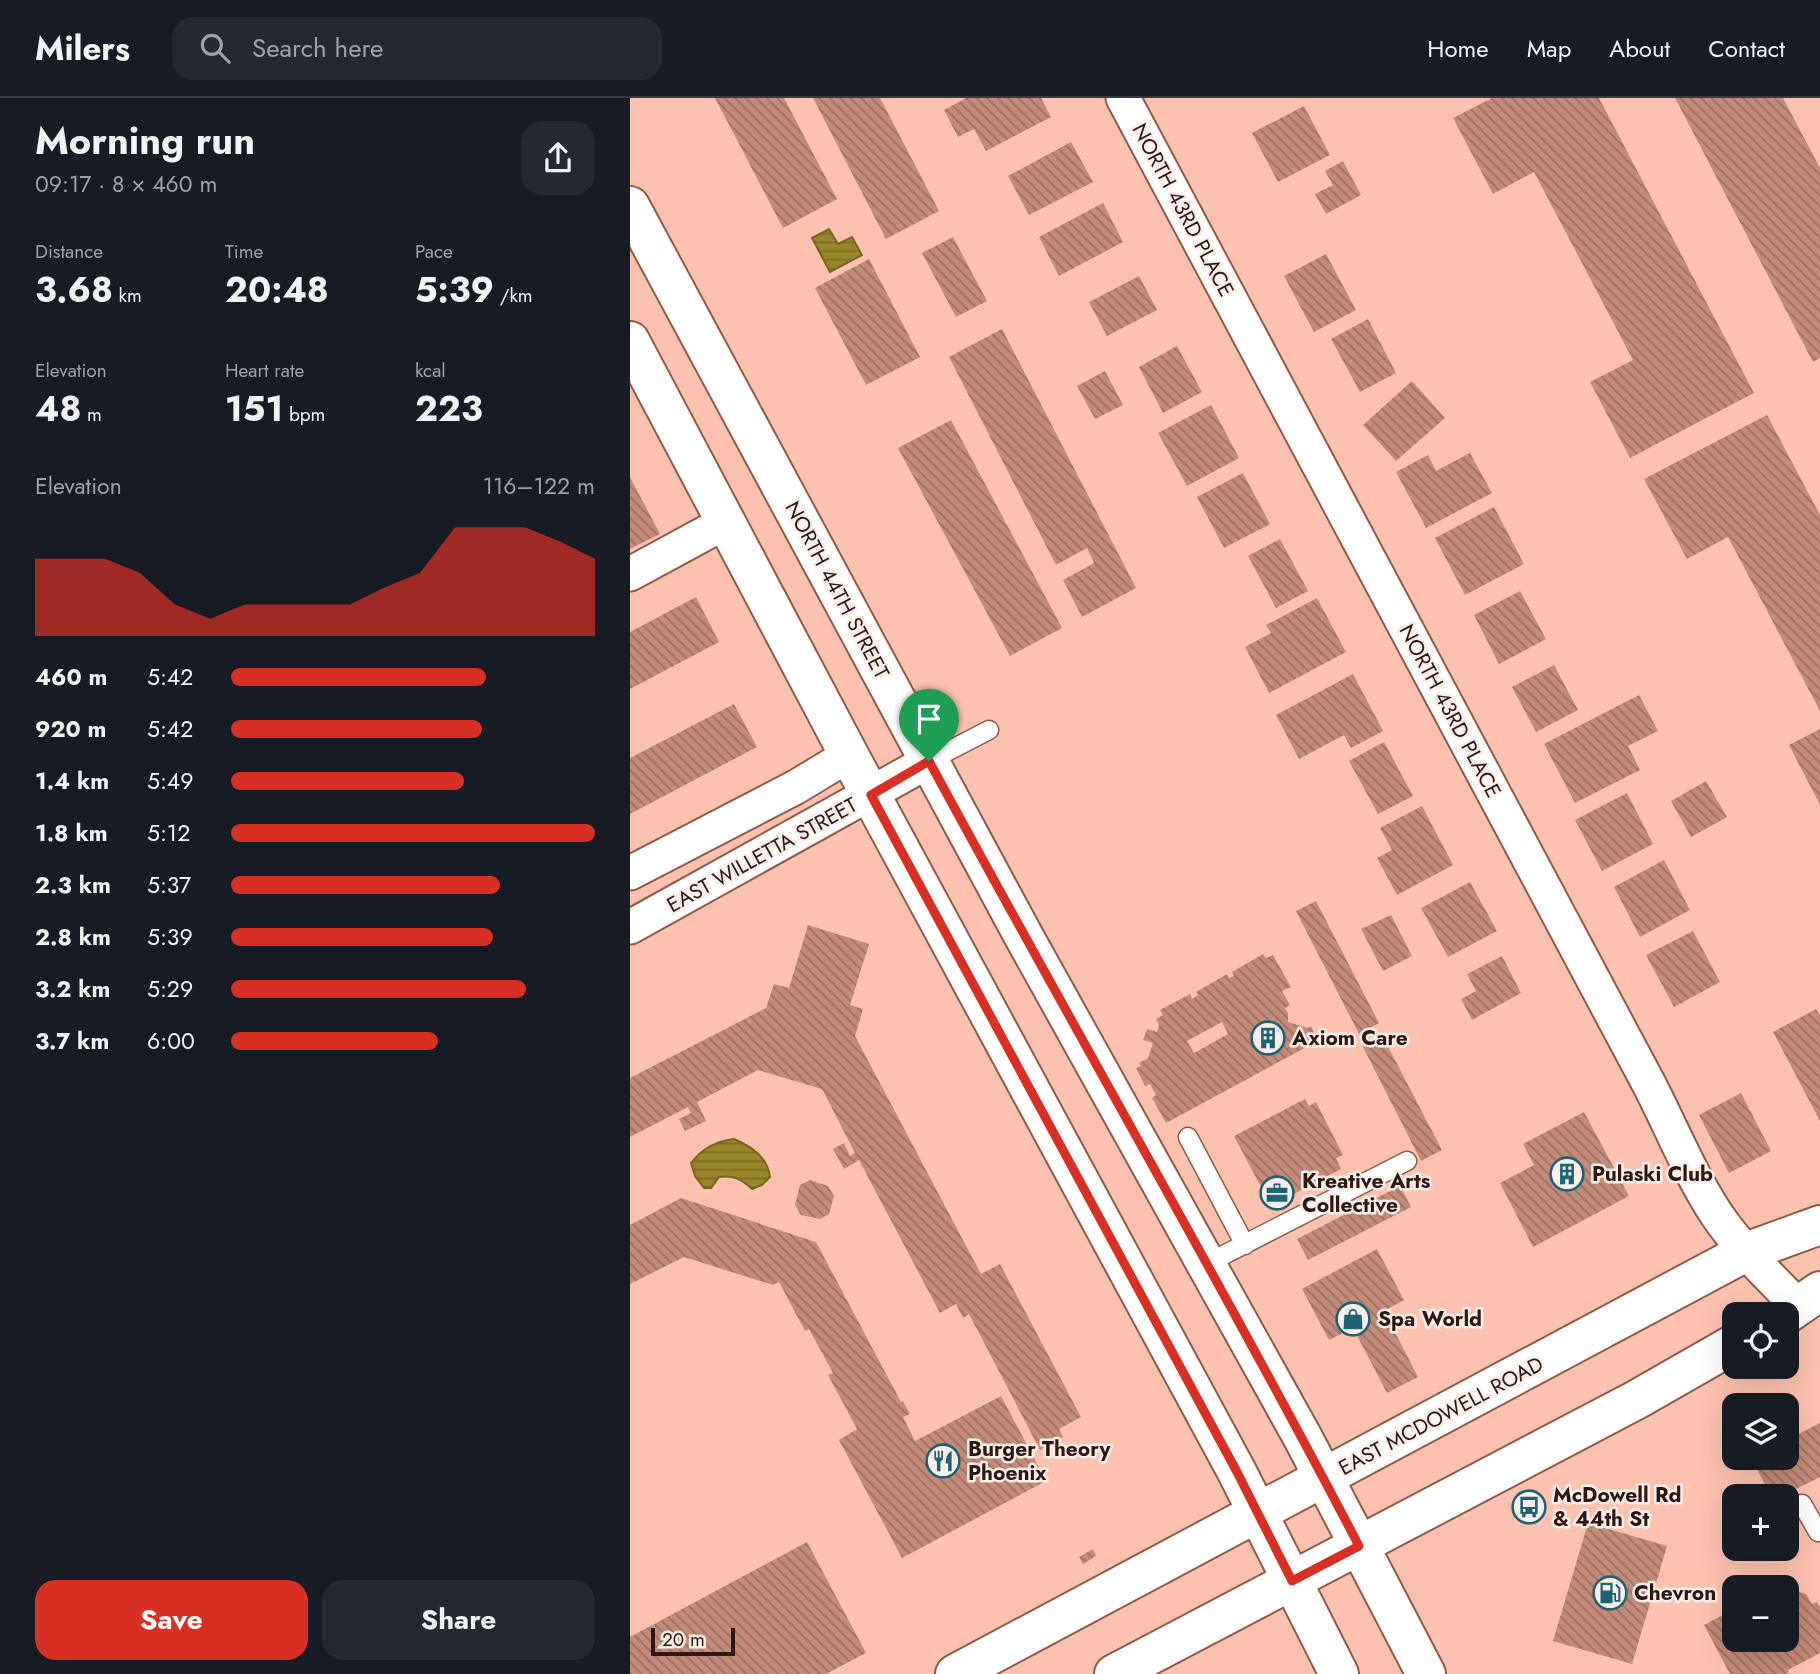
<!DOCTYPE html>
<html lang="en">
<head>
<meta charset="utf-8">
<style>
  :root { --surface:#171b24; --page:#242831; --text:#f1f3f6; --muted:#9ea1a6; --line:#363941; --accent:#d93025 }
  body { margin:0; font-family:Jost,sans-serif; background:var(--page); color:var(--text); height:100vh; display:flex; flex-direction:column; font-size:26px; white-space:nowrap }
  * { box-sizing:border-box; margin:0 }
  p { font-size:23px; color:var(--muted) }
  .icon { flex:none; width:38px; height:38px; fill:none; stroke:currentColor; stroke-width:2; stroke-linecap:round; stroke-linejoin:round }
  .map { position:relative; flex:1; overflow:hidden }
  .details { display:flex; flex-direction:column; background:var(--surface); width:630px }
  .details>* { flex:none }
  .fabs { position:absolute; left:1092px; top:1204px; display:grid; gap:14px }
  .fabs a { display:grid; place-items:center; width:77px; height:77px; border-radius:14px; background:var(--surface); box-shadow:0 7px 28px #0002; font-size:35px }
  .scale { position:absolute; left:21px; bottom:18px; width:84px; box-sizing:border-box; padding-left:7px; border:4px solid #2d1811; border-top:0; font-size:19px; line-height:24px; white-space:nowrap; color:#2d1811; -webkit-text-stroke:5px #fcefeb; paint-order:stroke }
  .pin { position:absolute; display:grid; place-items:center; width:60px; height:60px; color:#fff; margin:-72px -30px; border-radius:50% 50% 50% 0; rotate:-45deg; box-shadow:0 0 7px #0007 }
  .pin .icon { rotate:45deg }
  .round { display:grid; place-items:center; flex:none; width:74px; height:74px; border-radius:21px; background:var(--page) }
  .overview { display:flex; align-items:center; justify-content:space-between; height:119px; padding:0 35px }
  h1 { font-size:38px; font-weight:700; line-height:52px }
  .metrics { display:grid; grid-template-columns:repeat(3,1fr); gap:10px; height:119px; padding:7px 35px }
  .metrics div { display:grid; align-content:center }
  .metrics b { font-size:35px; font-weight:700 }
  .metrics small { font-size:19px; font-weight:400 }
  .metrics p { font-size:19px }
  .chart { height:196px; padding:14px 35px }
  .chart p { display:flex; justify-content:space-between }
  .chart svg { width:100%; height:126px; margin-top:7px; fill:var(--accent); opacity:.7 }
  .cta { display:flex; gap:14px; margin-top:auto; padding:14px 35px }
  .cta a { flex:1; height:80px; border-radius:21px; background:var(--accent); color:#fff; font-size:28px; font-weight:700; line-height:80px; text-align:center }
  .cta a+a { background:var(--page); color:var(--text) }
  ul { padding:0 35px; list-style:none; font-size:23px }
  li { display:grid; grid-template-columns:112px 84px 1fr; align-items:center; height:52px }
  li i { height:18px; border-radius:9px; background:var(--accent) }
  header { display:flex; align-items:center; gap:42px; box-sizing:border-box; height:98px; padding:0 35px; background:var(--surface); border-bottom:2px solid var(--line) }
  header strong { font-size:33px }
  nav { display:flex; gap:38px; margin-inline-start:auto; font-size:24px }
  .search { width:490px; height:63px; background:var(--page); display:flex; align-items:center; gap:18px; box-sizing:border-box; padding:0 24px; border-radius:21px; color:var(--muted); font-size:26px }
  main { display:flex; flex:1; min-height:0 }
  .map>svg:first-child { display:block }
</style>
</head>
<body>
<header>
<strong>Milers</strong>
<div class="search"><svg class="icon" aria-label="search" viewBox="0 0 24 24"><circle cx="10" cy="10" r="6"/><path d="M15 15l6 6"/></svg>Search here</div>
<nav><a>Home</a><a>Map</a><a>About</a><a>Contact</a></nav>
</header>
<main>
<section class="details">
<div class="overview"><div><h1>Morning run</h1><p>09:17 · 8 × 460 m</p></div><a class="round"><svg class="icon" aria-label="share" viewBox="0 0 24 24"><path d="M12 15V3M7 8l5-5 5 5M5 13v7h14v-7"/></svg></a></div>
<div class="metrics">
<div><p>Distance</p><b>3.68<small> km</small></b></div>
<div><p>Time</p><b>20:48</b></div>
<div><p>Pace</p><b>5:39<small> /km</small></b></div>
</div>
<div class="metrics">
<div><p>Elevation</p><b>48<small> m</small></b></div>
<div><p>Heart rate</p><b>151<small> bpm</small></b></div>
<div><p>kcal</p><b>223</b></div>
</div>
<div class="chart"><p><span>Elevation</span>116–122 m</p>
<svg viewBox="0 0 160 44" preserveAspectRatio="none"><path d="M0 44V17L10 17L20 17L30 22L40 33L50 38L60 33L70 33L80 33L90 33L100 27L110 22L120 6L130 6L140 6L150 11L160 17V44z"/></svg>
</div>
<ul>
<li><b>460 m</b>5:42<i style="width:70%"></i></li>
<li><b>920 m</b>5:42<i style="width:69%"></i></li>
<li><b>1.4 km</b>5:49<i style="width:64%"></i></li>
<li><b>1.8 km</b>5:12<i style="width:100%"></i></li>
<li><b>2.3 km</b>5:37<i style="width:74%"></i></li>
<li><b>2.8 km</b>5:39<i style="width:72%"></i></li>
<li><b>3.2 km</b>5:29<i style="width:81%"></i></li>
<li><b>3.7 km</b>6:00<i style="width:57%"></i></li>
</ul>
<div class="cta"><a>Save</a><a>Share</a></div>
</section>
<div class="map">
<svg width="1190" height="1576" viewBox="0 0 1190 1576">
  <defs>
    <pattern id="water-rules" width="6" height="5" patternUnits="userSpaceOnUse" patternTransform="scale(1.75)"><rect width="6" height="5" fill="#98862a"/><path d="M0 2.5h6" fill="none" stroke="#7c6d23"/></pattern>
    <pattern id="building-back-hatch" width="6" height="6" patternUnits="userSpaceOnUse" patternTransform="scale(1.75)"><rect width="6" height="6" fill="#c38b79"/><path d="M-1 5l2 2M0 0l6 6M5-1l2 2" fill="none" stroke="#9f7162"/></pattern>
  </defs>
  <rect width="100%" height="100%" fill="#fdc2af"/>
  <path fill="url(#water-rules)" stroke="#786522" stroke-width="2" d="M 199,131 L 208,146 L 222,139 L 232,157 L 200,174 L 182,140 Z
    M 104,1041 C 121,1048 138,1060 140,1079 L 132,1087 L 122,1091 C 112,1081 103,1077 89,1079 L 81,1090 L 74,1090 L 65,1078 L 61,1065 C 73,1050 84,1044 104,1041 Z"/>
  <path fill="url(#building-back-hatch)" fill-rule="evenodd" d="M 85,0 L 154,0 L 207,101 L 153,130 Z
    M 183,0 L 250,0 L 309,113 L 256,141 Z
    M 336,0 L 411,0 L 421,19 L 356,53 L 344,31 L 328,39 L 314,12 Z
    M 862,0 L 969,0 L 1124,295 L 1000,360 L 960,284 L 1003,262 L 904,74 L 863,96 L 823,20 Z
    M 1045,0 L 1153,0 L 1190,70 L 1190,260 L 1183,264 Z
    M 674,8 L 700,57 L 648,84 L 622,35 Z
    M 441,44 L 463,84 L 399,117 L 378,78 Z
    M 713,63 L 731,97 L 696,116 L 685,96 L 703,87 L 695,73 Z
    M 473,105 L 493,144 L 429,178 L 409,139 Z
    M 323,139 L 357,203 L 326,219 L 292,155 Z
    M 696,156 L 726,212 L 684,234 L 654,178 Z
    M 239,161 L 290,259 L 236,287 L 185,190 Z
    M 509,178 L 527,212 L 477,238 L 459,204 Z
    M 738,221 L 766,275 L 730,294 L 701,241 Z
    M 372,231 L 506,490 L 452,519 L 433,482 L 464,465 L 457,450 L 426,467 L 319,259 Z
    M 547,248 L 572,294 L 533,315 L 509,269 Z
    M 475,273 L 493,307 L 465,321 L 447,288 Z
    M 782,283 L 815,320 L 766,363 L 733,327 Z
    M 581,307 L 609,360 L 557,388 L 528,335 Z
    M 1137,317 L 1190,417 L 1190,613 L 1098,439 L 1057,461 L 1014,381 Z
    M 321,322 L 432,530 L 380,558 L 268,350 Z
    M 840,355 L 862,395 L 796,430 L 766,374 L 798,357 L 806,373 Z
    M 613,375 L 640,426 L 594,450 L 567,399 Z
    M 0,379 L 30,436 L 0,451 Z
    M 864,409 L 894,466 L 835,497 L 805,440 Z
    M 650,441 L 678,493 L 646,510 L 618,458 Z
    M 890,493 L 916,541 L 869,566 L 844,517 Z
    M 66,499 L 89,544 L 0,591 L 0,534 Z
    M 687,500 L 716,554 L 639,595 L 615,549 L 641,535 L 636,527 Z
    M 924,567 L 948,612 L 906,634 L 882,589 Z
    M 723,576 L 753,633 L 721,650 L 714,637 L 669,661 L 646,617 Z
    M 1009,597 L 1028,633 L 998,648 L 1010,672 L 945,705 L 914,646 Z
    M 104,606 L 127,649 L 0,716 L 0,660 Z
    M 1190,631 L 1190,707 L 1159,647 Z
    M 754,644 L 783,698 L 748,716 L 719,663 Z
    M 1076,683 L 1097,719 L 1061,739 L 1041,703 Z
    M 997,695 L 1023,746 L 972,773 L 945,722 Z
    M 792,708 L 823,767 L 767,797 L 747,760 L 762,752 L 750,730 Z
    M 1034,762 L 1060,812 L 1010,839 L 984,789 Z
    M 840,784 L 867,833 L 818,859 L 791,810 Z
    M 686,803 L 749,925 L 729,936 L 666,813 Z
    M 761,817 L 782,858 L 753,873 L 731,831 Z
    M 178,827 L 239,846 L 220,907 L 233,911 L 225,938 L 351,1176 L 370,1166 L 451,1319 L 429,1331 L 433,1339 L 410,1352 L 339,1216 L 333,1220 L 326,1206 L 310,1215 L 229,1062 L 214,1071 L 203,1051 L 214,1045 L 220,1058 L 225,1055 L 192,991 L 128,972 L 67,1004 L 76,1023 L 55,1033 L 49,1021 L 61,1015 L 58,1009 L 0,1039 L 0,980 L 136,910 L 144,886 L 159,890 Z
    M 1063,833 L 1090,884 L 1044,909 L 1016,857 Z
    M 633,856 L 636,860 L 643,857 L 661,889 L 652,893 L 660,907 L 655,910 L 658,915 L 658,924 L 678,930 L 681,928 L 686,939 L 682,941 L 684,945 L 536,1025 L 522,1000 L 526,997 L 520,986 L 515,988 L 506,970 L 511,968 L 509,965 L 518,960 L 523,945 L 513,942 L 517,931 L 527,934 L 529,927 L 526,921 L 533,917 L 530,912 L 560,896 L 562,901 L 568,897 L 566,894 L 597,876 L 599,880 L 604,878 L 602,874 ZM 592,924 L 598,936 L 564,955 L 557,943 Z
    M 872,858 L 891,895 L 842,922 L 831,901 L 846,893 L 837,876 Z
    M 1186,911 L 1190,918 L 1190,1023 L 1143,934 Z
    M 753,939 L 812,1052 L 791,1063 L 733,949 Z
    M 1111,995 L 1141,1053 L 1099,1075 L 1069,1017 Z
    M 675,1001 L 679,1008 L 686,1004 L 713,1057 L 706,1060 L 711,1071 L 641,1108 L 604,1038 Z
    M 954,1014 L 999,1098 L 903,1149 L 870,1085 L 904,1067 L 893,1046 Z
    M 180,1082 L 198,1088 L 204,1098 L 199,1116 L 190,1121 L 171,1117 L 165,1107 L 170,1087 Z
    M 770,1088 L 781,1109 L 678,1162 L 667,1141 Z
    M 51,1100 L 186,1144 L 271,1304 L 273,1303 L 280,1316 L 273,1319 L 285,1343 L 371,1298 L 416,1383 L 272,1460 L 209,1342 L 227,1331 L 198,1277 L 203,1275 L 179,1231 L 175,1233 L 149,1184 L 143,1187 L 54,1159 L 0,1186 L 0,1127 Z
    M 747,1151 L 774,1202 L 754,1213 L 788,1279 L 757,1295 L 723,1230 L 699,1242 L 672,1191 Z
    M 1190,1325 L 1190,1379 L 1152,1398 L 1141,1398 L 1121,1360 L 1157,1360 L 1157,1342 Z
    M 904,1405 L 906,1409 L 892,1417 L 889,1413 Z
    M 958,1425 L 1037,1448 L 1002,1566 L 923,1543 Z
    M 177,1444 L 236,1555 L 196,1576 L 0,1576 L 0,1539 Z
    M 463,1451 L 466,1458 L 453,1466 L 449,1459 Z
    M 1157,1490 L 1176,1496 L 1182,1506 L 1187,1504 L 1190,1509 L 1190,1555 L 1158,1572 L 1159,1574 L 1156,1576 L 1100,1576 L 1074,1527 L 1104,1511 L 1104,1542 L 1157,1542 Z"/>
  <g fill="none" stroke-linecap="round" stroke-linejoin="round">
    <defs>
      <path id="service" d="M 299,663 L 359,632
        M 558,1039 L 615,1147
        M 576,1166 L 777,1063
        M 1172,1406 L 1188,1434"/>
      <path id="minor" d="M 493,0 L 1020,988 C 1042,1031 1061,1078 1087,1117 C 1110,1151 1141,1180 1169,1209
        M 0,476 L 96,424
        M 0,775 L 166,689 L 219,657
        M 0,829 L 299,663"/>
      <path id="primary" d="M 0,108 L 393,837 L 673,1340 L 796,1576
        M 0,243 L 219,657 L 607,1374 L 709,1576
        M 1157,1216 L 1190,1193
        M 325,1576 L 1116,1154 L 1190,1127
        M 484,1576 L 1006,1302 L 1104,1246"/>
    </defs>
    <use href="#service" stroke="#8e5a4a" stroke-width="21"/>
    <use href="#minor" stroke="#8e5a4a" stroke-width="37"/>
    <use href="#primary" stroke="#8e5a4a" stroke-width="42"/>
    <use href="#service" stroke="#fff" stroke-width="18"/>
    <use href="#minor" stroke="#fff" stroke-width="33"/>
    <use href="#primary" stroke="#fff" stroke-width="38"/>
  </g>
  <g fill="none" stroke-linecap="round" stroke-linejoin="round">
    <defs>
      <path id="route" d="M 299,663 C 441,926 591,1184 729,1448 L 662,1483 L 607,1374 L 241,697 Z"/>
    </defs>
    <use href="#route" stroke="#fff" stroke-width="14"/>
    <use href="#route" stroke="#d93025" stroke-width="9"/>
  </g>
  <defs>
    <symbol id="building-ring" viewBox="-11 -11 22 22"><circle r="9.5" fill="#fcefeb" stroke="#1e6374" stroke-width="1.5"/><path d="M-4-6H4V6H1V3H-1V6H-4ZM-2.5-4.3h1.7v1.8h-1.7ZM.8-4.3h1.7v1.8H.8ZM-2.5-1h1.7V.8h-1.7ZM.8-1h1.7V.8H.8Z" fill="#1e6374"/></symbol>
    <symbol id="office-ring" viewBox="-11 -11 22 22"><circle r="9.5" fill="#fcefeb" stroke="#1e6374" stroke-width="1.5"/><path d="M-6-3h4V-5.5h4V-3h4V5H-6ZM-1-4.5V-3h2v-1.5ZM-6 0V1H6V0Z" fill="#1e6374"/></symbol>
    <symbol id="shop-ring" viewBox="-11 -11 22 22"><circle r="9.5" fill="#fcefeb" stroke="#1e6374" stroke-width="1.5"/><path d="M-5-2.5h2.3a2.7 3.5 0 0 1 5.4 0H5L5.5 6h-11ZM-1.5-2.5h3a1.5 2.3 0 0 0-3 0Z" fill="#1e6374"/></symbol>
    <symbol id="restaurant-ring" viewBox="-11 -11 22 22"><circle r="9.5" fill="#fcefeb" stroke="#1e6374" stroke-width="1.5"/><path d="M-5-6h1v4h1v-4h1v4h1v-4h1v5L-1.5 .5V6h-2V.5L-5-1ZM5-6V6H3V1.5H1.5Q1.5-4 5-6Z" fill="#1e6374"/></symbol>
    <symbol id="bus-ring" viewBox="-11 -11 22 22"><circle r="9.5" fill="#fcefeb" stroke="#1e6374" stroke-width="1.5"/><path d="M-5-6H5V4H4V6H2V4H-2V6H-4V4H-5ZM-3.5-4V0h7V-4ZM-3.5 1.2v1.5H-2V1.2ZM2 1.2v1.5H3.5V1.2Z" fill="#1e6374"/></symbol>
    <symbol id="fuel-ring" viewBox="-11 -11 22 22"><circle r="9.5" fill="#fcefeb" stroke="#1e6374" stroke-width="1.5"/><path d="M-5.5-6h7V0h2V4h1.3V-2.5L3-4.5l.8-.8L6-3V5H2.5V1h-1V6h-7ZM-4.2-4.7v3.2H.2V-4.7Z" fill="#1e6374"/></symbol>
  </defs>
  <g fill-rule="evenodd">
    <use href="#building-ring" x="619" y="921" width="38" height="38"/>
    <use href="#building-ring" x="918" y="1057" width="38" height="38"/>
    <use href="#office-ring" x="628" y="1076" width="38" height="38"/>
    <use href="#shop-ring" x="704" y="1202" width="38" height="38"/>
    <use href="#restaurant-ring" x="294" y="1344" width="38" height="38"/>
    <use href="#bus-ring" x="880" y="1390" width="38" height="38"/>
    <use href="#fuel-ring" x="961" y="1476" width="38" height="38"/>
  </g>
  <g text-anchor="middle" stroke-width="5" stroke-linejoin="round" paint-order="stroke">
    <g font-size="21" fill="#2d1811" stroke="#fcefeb">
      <text transform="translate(553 112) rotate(62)" y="7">NORTH 43RD PLACE</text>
      <text transform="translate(207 492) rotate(62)" y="7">NORTH 44TH STREET</text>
      <text transform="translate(820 613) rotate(62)" y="7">NORTH 43RD PLACE</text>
      <text transform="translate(132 757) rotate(-29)" y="7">EAST WILLETTA STREET</text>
      <text transform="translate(811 1318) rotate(-28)" y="7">EAST MCDOWELL ROAD</text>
    </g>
    <g font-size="21" font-weight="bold" fill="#2d1811" stroke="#fcefeb" text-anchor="start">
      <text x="662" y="947">Axiom Care</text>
      <text x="962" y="1083">Pulaski Club</text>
      <text x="672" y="1090">Kreative Arts<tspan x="672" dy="24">Collective</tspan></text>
      <text x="748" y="1228">Spa World</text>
      <text x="338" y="1358">Burger Theory<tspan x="338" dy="24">Phoenix</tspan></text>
      <text x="923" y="1404">McDowell Rd<tspan x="923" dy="24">&amp; 44th St</tspan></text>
      <text x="1004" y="1502">Chevron</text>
    </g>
  </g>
</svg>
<div class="fabs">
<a><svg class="icon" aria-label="locate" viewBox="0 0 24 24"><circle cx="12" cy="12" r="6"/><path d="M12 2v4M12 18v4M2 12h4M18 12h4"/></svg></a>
<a><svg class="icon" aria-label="layers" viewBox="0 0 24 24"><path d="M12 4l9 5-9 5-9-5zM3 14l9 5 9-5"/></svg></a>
<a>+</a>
<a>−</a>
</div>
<div class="scale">20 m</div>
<div class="pin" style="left:299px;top:663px;background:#1e9e55"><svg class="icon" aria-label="arrive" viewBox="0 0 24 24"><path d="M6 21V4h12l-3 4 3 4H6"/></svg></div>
</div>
</main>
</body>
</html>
